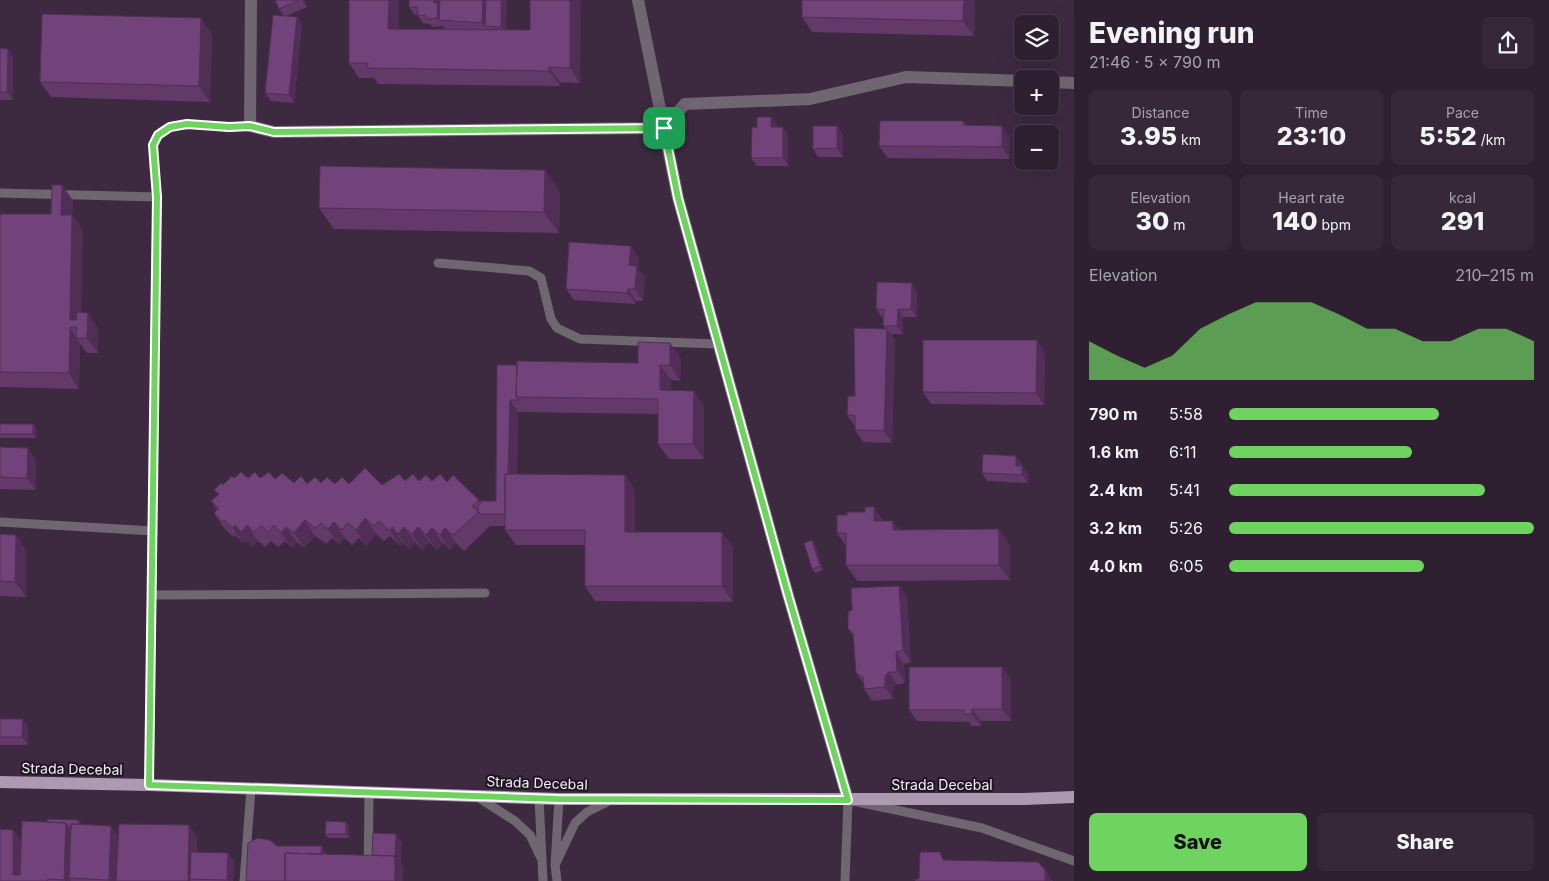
<!DOCTYPE html>
<html lang="en">
<head>
<meta charset="utf-8">
<style>
  :root { --surface:#2e2031; --page:#362839; --text:#f1f3f6; --muted:#a7a3ab; --line:#493e4d; --accent:#6fd360 }
  body { margin:0; font-family:Inter,sans-serif; background:var(--page); color:var(--text); height:100vh; display:flex; flex-direction:column; font-size:19px; white-space:nowrap }
  * { box-sizing:border-box; margin:0 }
  p { font-size:16px; color:var(--muted) }
  .icon { flex:none; width:28px; height:28px; fill:none; stroke:currentColor; stroke-width:2; stroke-linecap:round; stroke-linejoin:round }
  .map { position:relative; flex:1; overflow:hidden }
  .details { display:flex; flex-direction:column; background:var(--surface); width:475px }
  .details>* { flex:none }
  .buttons { position:absolute; left:1014px; top:15px; display:grid; gap:10px }
  .buttons a { display:grid; place-items:center; width:45px; height:45px; border-radius:8px; background:var(--surface); box-shadow:0 5px 20px #0002,0 0 0 1px var(--line); font-size:25px }
  .pin { position:absolute; display:grid; place-items:center; width:42px; height:42px; color:#fff; margin:-21px; border-radius:10px; box-shadow:0 2px 8px #0006 }
  .round { display:grid; place-items:center; flex:none; width:52px; height:52px; border-radius:8px; background:var(--page) }
  .head { display:flex; align-items:center; justify-content:space-between; height:85px; padding:0 15px }
  h1 { font-size:28px; font-weight:800; line-height:38px }
  .metrics { display:grid; grid-template-columns:repeat(3,1fr); gap:8px; height:85px; padding:5px 15px }
  .metrics div { display:grid; align-content:center; border-radius:8px; background:var(--page); text-align:center }
  .metrics b { font-size:25px; font-weight:800 }
  .metrics small { font-size:14px; font-weight:400 }
  .metrics p { font-size:14px }
  .chart { height:140px; padding:10px 15px }
  .chart p { display:flex; justify-content:space-between }
  .chart svg { width:100%; height:90px; margin-top:5px; fill:var(--accent); opacity:.7 }
  .cta { display:flex; gap:10px; margin-top:auto; padding:10px 15px }
  .cta a { flex:1; height:58px; border-radius:8px; background:var(--accent); color:#111; font-size:20px; font-weight:800; line-height:58px; text-align:center }
  .cta a+a { background:var(--page); color:var(--text) }
  ul { padding:0 15px; list-style:none; font-size:16px }
  li { display:grid; grid-template-columns:80px 60px 1fr; align-items:center; height:38px }
  li i { height:12px; border-radius:6px; background:var(--accent) }
  main { display:flex; flex:1; min-height:0 }
  .map>svg:first-child { display:block }
</style>
</head>
<body>
<main>
<div class="map">
<svg width="1074" height="881" viewBox="0 0 1074 881">
  <rect width="100%" height="100%" fill="#3d2a41"/>
  <g fill="none" stroke-linecap="round" stroke-linejoin="round">
    <path stroke="#706672" stroke-width="9" d="M 0,193 L 157,197 C 156,184 151,154 154,143 C 162,116 206,126 227,127 C 235,127 242,126 250,126
      M 438,263 L 529,271 L 541,278 L 551,319 L 557,328 L 580,339 L 718,344
      M 0,522 L 153,531
      M 152,595 L 485,593
      M 149,785 L 157,197
      M 476,796 L 515,821 L 530,835 L 541,858
      M 539,798 L 543,881
      M 555,865 L 575,823 L 587,812 L 611,800
      M 244,881 L 251,789
      M 368,881 L 369,793
      M 557,881 L 555,865 L 559,799
      M 845,881 L 848,800 L 982,828 L 1074,861"/>
    <path stroke="#706672" stroke-width="12" d="M 251,0 L 250,126 L 274,132 L 664,128 L 685,104 L 810,99 L 906,77 L 1022,81
      M 638,0 L 678,198 L 788,595 L 848,800
      M 1050,82 L 1074,83"/>
    <path stroke="#ad99b1" stroke-width="12" d="M 0,782 L 149,785 L 559,799 L 1024,799 L 1074,797"/>
  </g>
  <path fill="#623969" d="M 275,0 L 304,0 L 307,7 L 286,16 L 297,17 L 302,25 L 294,103 L 271,101 L 265,93 L 284,16 L 279,9 Z
    M 399,0 L 399,29 L 445,30 L 443,26 L 433,27 L 430,24 L 423,23 L 418,15 L 415,15 L 409,7 L 409,0 L 507,0 L 506,30 L 530,30 L 530,0 L 580,83 L 560,82 L 560,86 L 378,84 L 374,78 L 359,78 L 349,63 Z
    M 802,0 L 975,0 L 974,36 L 812,32 L 802,17 Z
    M 212,34 L 210,102 L 51,97 L 40,82 Z
    M 0,48 L 8,49 L 13,57 L 13,100 L 0,100 Z
    M 771,117 L 777,125 L 777,127 L 788,135 L 788,166 L 757,166 L 751,158 L 757,128 Z
    M 963,121 L 966,125 L 1010,137 L 1010,159 L 888,158 L 879,146 Z
    M 837,126 L 843,134 L 843,157 L 818,157 L 813,149 Z
    M 62,185 L 73,201 L 72,215 L 83,230 L 81,313 L 98,328 L 98,353 L 87,353 L 80,344 L 79,389 L 0,387 L 0,214 L 51,214 Z
    M 560,191 L 559,233 L 334,229 L 319,208 Z
    M 639,258 L 638,268 L 645,277 L 643,301 L 636,301 L 636,304 L 574,300 L 566,289 Z
    M 912,283 L 917,291 L 917,317 L 903,317 L 903,334 L 891,334 L 895,341 L 892,443 L 863,442 L 855,430 L 855,426 L 847,415 L 885,329 L 883,326 L 884,317 L 882,317 L 876,309 Z
    M 670,343 L 681,358 L 680,381 L 671,380 L 671,391 L 704,406 L 704,459 L 669,459 L 658,444 L 658,414 L 518,412 L 517,474 L 625,475 L 635,490 L 635,532 L 733,547 L 733,602 L 595,601 L 585,586 L 585,545 L 516,545 L 505,530 L 505,526 L 488,526 L 489,527 L 464,551 L 456,543 L 450,550 L 443,543 L 437,550 L 429,542 L 423,550 L 415,542 L 409,549 L 403,543 L 400,546 L 390,536 L 384,541 L 376,534 L 366,546 L 359,538 L 352,545 L 345,538 L 339,544 L 332,538 L 326,544 L 315,536 L 304,548 L 297,542 L 292,548 L 285,541 L 278,547 L 271,541 L 265,547 L 258,541 L 252,547 L 246,540 L 243,543 L 235,535 L 233,537 L 224,528 L 214,513 L 217,510 L 211,501 L 218,495 L 214,490 L 234,478 L 275,479 L 294,483 L 307,484 L 349,484 L 382,485 L 405,481 L 447,482 L 453,475 L 479,501 L 496,501 L 497,365 L 638,363 Z
    M 1045,352 L 1044,405 L 931,404 L 923,392 Z
    M 0,424 L 33,424 L 36,428 L 36,438 L 0,438 Z
    M 0,447 L 36,460 L 36,490 L 0,489 Z
    M 1022,464 L 1022,466 L 1028,474 L 1028,483 L 987,481 L 982,473 Z
    M 884,521 L 893,521 L 899,530 L 1010,545 L 1010,580 L 857,581 L 846,565 L 846,546 L 837,533 Z
    M 0,534 L 16,535 L 26,550 L 26,597 L 0,596 Z
    M 815,544 L 823,570 L 815,573 L 812,569 Z
    M 907,597 L 911,662 L 904,664 L 905,682 L 903,684 L 897,684 L 893,688 L 893,699 L 872,701 L 864,689 L 864,684 L 856,673 L 854,637 L 848,629 Z
    M 1002,667 L 1011,679 L 1011,721 L 981,721 L 981,726 L 972,726 L 969,722 L 917,721 L 909,710 Z
    M 0,719 L 28,727 L 28,745 L 0,745 Z
    M 78,820 L 81,824 L 111,826 L 118,836 L 189,825 L 197,837 L 197,852 L 228,853 L 234,861 L 233,881 L 0,881 L 21,841 L 47,822 Z
    M 346,822 L 349,826 L 349,838 L 328,838 L 325,834 Z"/>
  <path fill="#502e55" d="M 302,0 L 304,0 L 307,7 Z
    M 389,0 L 399,0 L 399,44 L 388,29 Z
    M 434,0 L 440,0 L 439,20 L 443,26 L 437,18 Z
    M 483,0 L 492,0 L 485,26 L 482,23 Z
    M 501,0 L 507,0 L 506,35 L 501,27 Z
    M 570,0 L 581,0 L 580,83 L 570,68 Z
    M 964,0 L 975,0 L 974,36 L 963,21 Z
    M 297,17 L 302,25 L 294,103 L 289,95 Z
    M 201,18 L 212,34 L 210,102 L 199,86 Z
    M 8,49 L 13,57 L 13,100 L 7,92 Z
    M 549,67 L 560,82 L 560,86 L 549,71 Z
    M 771,117 L 777,125 L 777,135 L 771,127 Z
    M 837,126 L 843,134 L 843,157 L 837,148 Z
    M 1002,126 L 1010,137 L 1010,159 L 1002,147 Z
    M 783,127 L 788,135 L 788,166 L 783,158 Z
    M 545,170 L 560,191 L 559,233 L 544,212 Z
    M 62,185 L 73,201 L 72,215 L 83,230 L 81,333 L 70,320 L 61,215 Z
    M 631,246 L 639,258 L 638,268 L 645,277 L 643,301 L 635,289 L 629,265 Z
    M 912,283 L 917,291 L 917,317 L 911,309 Z
    M 628,289 L 636,301 L 636,304 L 627,293 Z
    M 898,309 L 903,317 L 903,334 L 897,326 Z
    M 88,313 L 98,328 L 98,353 L 87,338 Z
    M 70,327 L 80,344 L 79,389 L 69,373 Z
    M 887,329 L 895,341 L 892,443 L 884,431 Z
    M 1037,340 L 1045,352 L 1044,405 L 1036,393 Z
    M 670,343 L 681,358 L 680,381 L 670,365 Z
    M 660,365 L 671,380 L 671,406 L 660,390 Z
    M 694,391 L 704,406 L 704,459 L 693,444 Z
    M 510,400 L 518,412 L 516,526 L 508,514 Z
    M 33,424 L 36,428 L 36,438 L 33,434 Z
    M 28,448 L 36,460 L 36,490 L 27,478 Z
    M 1016,456 L 1022,464 L 1021,474 L 1016,466 Z
    M 1022,466 L 1028,474 L 1028,483 L 1022,475 Z
    M 625,475 L 635,490 L 635,547 L 625,532 Z
    M 874,507 L 884,522 L 874,521 Z
    M 365,518 L 376,534 L 366,546 L 356,530 Z
    M 305,520 L 315,536 L 304,548 L 294,533 Z
    M 893,521 L 904,536 L 893,530 Z
    M 334,522 L 345,538 L 339,544 L 328,529 Z
    M 235,525 L 246,540 L 243,543 L 233,528 Z
    M 247,525 L 258,541 L 252,547 L 241,532 Z
    M 286,527 L 297,542 L 292,548 L 281,533 Z
    M 392,527 L 403,543 L 400,546 L 390,531 Z
    M 404,527 L 415,542 L 409,549 L 398,534 Z
    M 418,527 L 429,542 L 423,550 L 412,534 Z
    M 432,528 L 443,543 L 437,550 L 426,535 Z
    M 445,528 L 456,543 L 450,550 L 440,535 Z
    M 999,529 L 1010,545 L 1010,580 L 999,565 Z
    M 722,532 L 733,547 L 733,602 L 722,586 Z
    M 16,535 L 26,550 L 26,597 L 15,582 Z
    M 812,540 L 815,544 L 823,570 L 820,566 Z
    M 899,586 L 907,597 L 911,662 L 903,650 Z
    M 896,652 L 904,664 L 905,682 L 897,670 Z
    M 1002,667 L 1011,679 L 1011,721 L 1002,709 Z
    M 889,672 L 897,684 L 893,688 L 893,699 L 885,687 L 885,676 Z
    M 972,709 L 981,721 L 981,726 L 972,714 Z
    M 23,719 L 28,727 L 28,745 L 22,737 Z
    M 346,822 L 349,826 L 349,838 L 346,834 Z
    M 66,823 L 74,834 L 69,878 L 71,881 L 65,881 L 64,880 Z
    M 189,825 L 197,837 L 196,879 L 190,879 L 191,881 L 188,881 Z
    M 111,826 L 119,837 L 117,881 L 109,881 L 109,880 Z
    M 13,830 L 22,841 L 21,881 L 13,875 Z
    M 396,834 L 402,842 L 401,864 L 404,868 L 403,881 L 395,881 Z
    M 322,846 L 327,854 L 321,857 Z
    M 228,853 L 234,861 L 233,881 L 228,881 L 227,880 Z
    M 1045,870 L 1053,881 L 1045,881 Z"/>
  <path fill="#72427a" stroke="#502e55" d="M 275,0 L 300,0 L 279,9 Z
    M 349,0 L 389,0 L 388,29 L 530,30 L 530,0 L 570,0 L 570,68 L 549,67 L 549,71 L 367,68 L 368,63 L 349,63 Z
    M 409,0 L 434,0 L 434,3 L 438,3 L 437,18 L 427,19 L 427,16 L 417,15 L 418,7 L 409,7 Z
    M 440,0 L 483,0 L 482,23 L 439,20 Z
    M 486,0 L 501,0 L 501,27 L 485,26 Z
    M 802,0 L 964,0 L 963,21 L 802,17 Z
    M 42,14 L 201,18 L 199,86 L 40,82 Z
    M 273,15 L 297,17 L 289,95 L 265,93 Z
    M 0,48 L 8,49 L 7,92 L 0,92 Z
    M 757,117 L 771,117 L 771,127 L 783,127 L 783,158 L 751,158 L 752,127 L 757,128 Z
    M 880,121 L 963,121 L 963,125 L 1002,126 L 1002,147 L 879,146 Z
    M 813,126 L 837,126 L 837,148 L 813,149 Z
    M 320,166 L 545,170 L 544,212 L 319,208 Z
    M 52,185 L 62,185 L 61,215 L 72,215 L 70,320 L 76,320 L 77,312 L 88,313 L 87,338 L 76,338 L 77,327 L 70,327 L 69,373 L 0,372 L 0,214 L 51,214 Z
    M 569,242 L 631,246 L 629,265 L 637,266 L 635,289 L 628,289 L 627,293 L 566,289 Z
    M 877,282 L 912,283 L 911,309 L 898,309 L 897,326 L 883,326 L 884,309 L 876,309 Z
    M 854,328 L 887,329 L 884,431 L 855,430 L 855,415 L 847,415 L 848,396 L 855,396 Z
    M 923,340 L 1037,340 L 1036,393 L 923,392 Z
    M 638,342 L 670,343 L 670,365 L 660,365 L 660,390 L 694,391 L 693,444 L 658,444 L 658,399 L 516,397 L 517,361 L 638,363 Z
    M 497,365 L 517,365 L 516,397 L 519,400 L 510,400 L 508,474 L 505,474 L 505,514 L 480,514 L 479,512 L 478,512 L 478,506 L 481,503 L 479,501 L 496,501 Z
    M 0,424 L 33,424 L 33,434 L 0,434 Z
    M 0,447 L 28,448 L 27,478 L 0,477 Z
    M 983,454 L 1016,456 L 1016,466 L 1022,466 L 1022,475 L 982,473 Z
    M 365,468 L 382,485 L 399,474 L 405,481 L 413,474 L 419,481 L 426,475 L 432,481 L 440,474 L 447,482 L 453,475 L 479,500 L 472,506 L 479,512 L 453,535 L 445,528 L 440,535 L 432,528 L 426,535 L 418,527 L 412,534 L 404,527 L 398,534 L 392,527 L 390,531 L 379,521 L 374,526 L 365,518 L 356,530 L 348,523 L 342,530 L 334,522 L 328,529 L 321,523 L 315,528 L 305,520 L 294,533 L 286,527 L 281,533 L 274,525 L 268,532 L 261,525 L 254,532 L 247,525 L 241,532 L 235,525 L 233,528 L 224,520 L 222,522 L 214,513 L 219,508 L 211,501 L 219,494 L 214,490 L 221,483 L 223,485 L 232,476 L 234,478 L 241,472 L 248,478 L 255,472 L 260,478 L 269,472 L 275,479 L 282,473 L 294,483 L 301,476 L 307,484 L 315,477 L 321,483 L 327,477 L 335,484 L 342,477 L 349,484 Z
    M 505,474 L 625,475 L 625,532 L 722,532 L 722,586 L 585,586 L 585,530 L 505,530 Z
    M 865,507 L 874,507 L 874,521 L 893,521 L 893,530 L 999,529 L 999,565 L 846,565 L 846,533 L 837,533 L 837,515 L 847,515 L 847,512 L 865,512 Z
    M 0,534 L 16,535 L 15,582 L 0,581 Z
    M 812,540 L 820,566 L 812,569 L 804,543 Z
    M 899,586 L 903,650 L 896,652 L 897,670 L 895,672 L 889,672 L 885,676 L 885,687 L 864,689 L 863,677 L 856,673 L 853,633 L 848,629 L 848,612 L 852,610 L 851,588 Z
    M 909,667 L 1002,667 L 1002,709 L 972,709 L 972,714 L 964,714 L 964,710 L 909,710 Z
    M 0,719 L 23,719 L 22,737 L 0,737 Z
    M 47,819 L 78,820 L 78,824 L 71,824 L 71,829 L 66,823 L 47,822 Z
    M 22,821 L 66,823 L 64,880 L 48,879 L 47,881 L 0,881 L 0,829 L 13,830 L 13,875 L 20,875 Z
    M 326,821 L 346,822 L 346,834 L 325,834 Z
    M 71,824 L 111,826 L 109,880 L 69,878 Z
    M 119,824 L 189,825 L 188,881 L 116,881 Z
    M 373,833 L 396,834 L 395,860 L 395,856 L 372,855 Z
    M 258,838 L 270,840 L 277,846 L 322,846 L 321,854 L 285,853 L 285,881 L 246,881 L 248,843 Z
    M 191,852 L 228,853 L 227,880 L 190,879 Z
    M 920,852 L 940,852 L 943,860 L 1038,862 L 1045,870 L 1045,881 L 915,881 L 916,879 L 919,879 Z
    M 285,853 L 395,856 L 395,881 L 285,881 Z"/>
  <g fill="none" stroke-linecap="round" stroke-linejoin="round">
    <defs>
      <path id="route" d="M 187,124 L 229,127 L 250,126 L 274,132 L 664,128 L 678,198 L 788,595 L 848,800 L 558,799 L 149,785 L 157,197 L 153,145 L 158,135 L 170,127 Z"/>
    </defs>
    <use href="#route" stroke="#fff" stroke-width="10"/>
    <use href="#route" stroke="#6fd360" stroke-width="6"/>
  </g>
  <g text-anchor="middle" stroke-width="4" stroke-linejoin="round" paint-order="stroke">
    <g font-size="14" fill="#f8ebfa" stroke="#1f1621">
      <text transform="translate(72 769) rotate(1)" y="5">Strada Decebal</text>
      <text transform="translate(537 783) rotate(2)" y="5">Strada Decebal</text>
      <text x="942" y="790">Strada Decebal</text>
    </g>
  </g>
</svg>
<div class="buttons">
<a><svg class="icon" aria-label="layers" viewBox="0 0 24 24"><path d="M12 4l9 5-9 5-9-5zM3 14l9 5 9-5"/></svg></a>
<a>+</a>
<a>−</a>
</div>
<div class="pin" style="left:664px;top:128px;background:#1e9e55"><svg class="icon" aria-label="arrive" viewBox="0 0 24 24"><path d="M6 21V4h12l-3 4 3 4H6"/></svg></div>
</div>
<section class="details">
<div class="head"><div><h1>Evening run</h1><p>21:46 · 5 × 790 m</p></div><a class="round"><svg class="icon" aria-label="share" viewBox="0 0 24 24"><path d="M12 15V3M7 8l5-5 5 5M5 13v7h14v-7"/></svg></a></div>
<div class="metrics">
<div><p>Distance</p><b>3.95<small> km</small></b></div>
<div><p>Time</p><b>23:10</b></div>
<div><p>Pace</p><b>5:52<small> /km</small></b></div>
</div>
<div class="metrics">
<div><p>Elevation</p><b>30<small> m</small></b></div>
<div><p>Heart rate</p><b>140<small> bpm</small></b></div>
<div><p>kcal</p><b>291</b></div>
</div>
<div class="chart"><p><span>Elevation</span>210–215 m</p>
<svg viewBox="0 0 160 44" preserveAspectRatio="none"><path d="M0 44V25L10 32L20 38L30 32L40 19L50 12L60 6L70 6L80 6L90 12L100 19L110 19L120 25L130 25L140 19L150 19L160 25V44z"/></svg>
</div>
<ul>
<li><b>790 m</b>5:58<i style="width:69%"></i></li>
<li><b>1.6 km</b>6:11<i style="width:60%"></i></li>
<li><b>2.4 km</b>5:41<i style="width:84%"></i></li>
<li><b>3.2 km</b>5:26<i style="width:100%"></i></li>
<li><b>4.0 km</b>6:05<i style="width:64%"></i></li>
</ul>
<div class="cta"><a>Save</a><a>Share</a></div>
</section>
</main>
</body>
</html>
